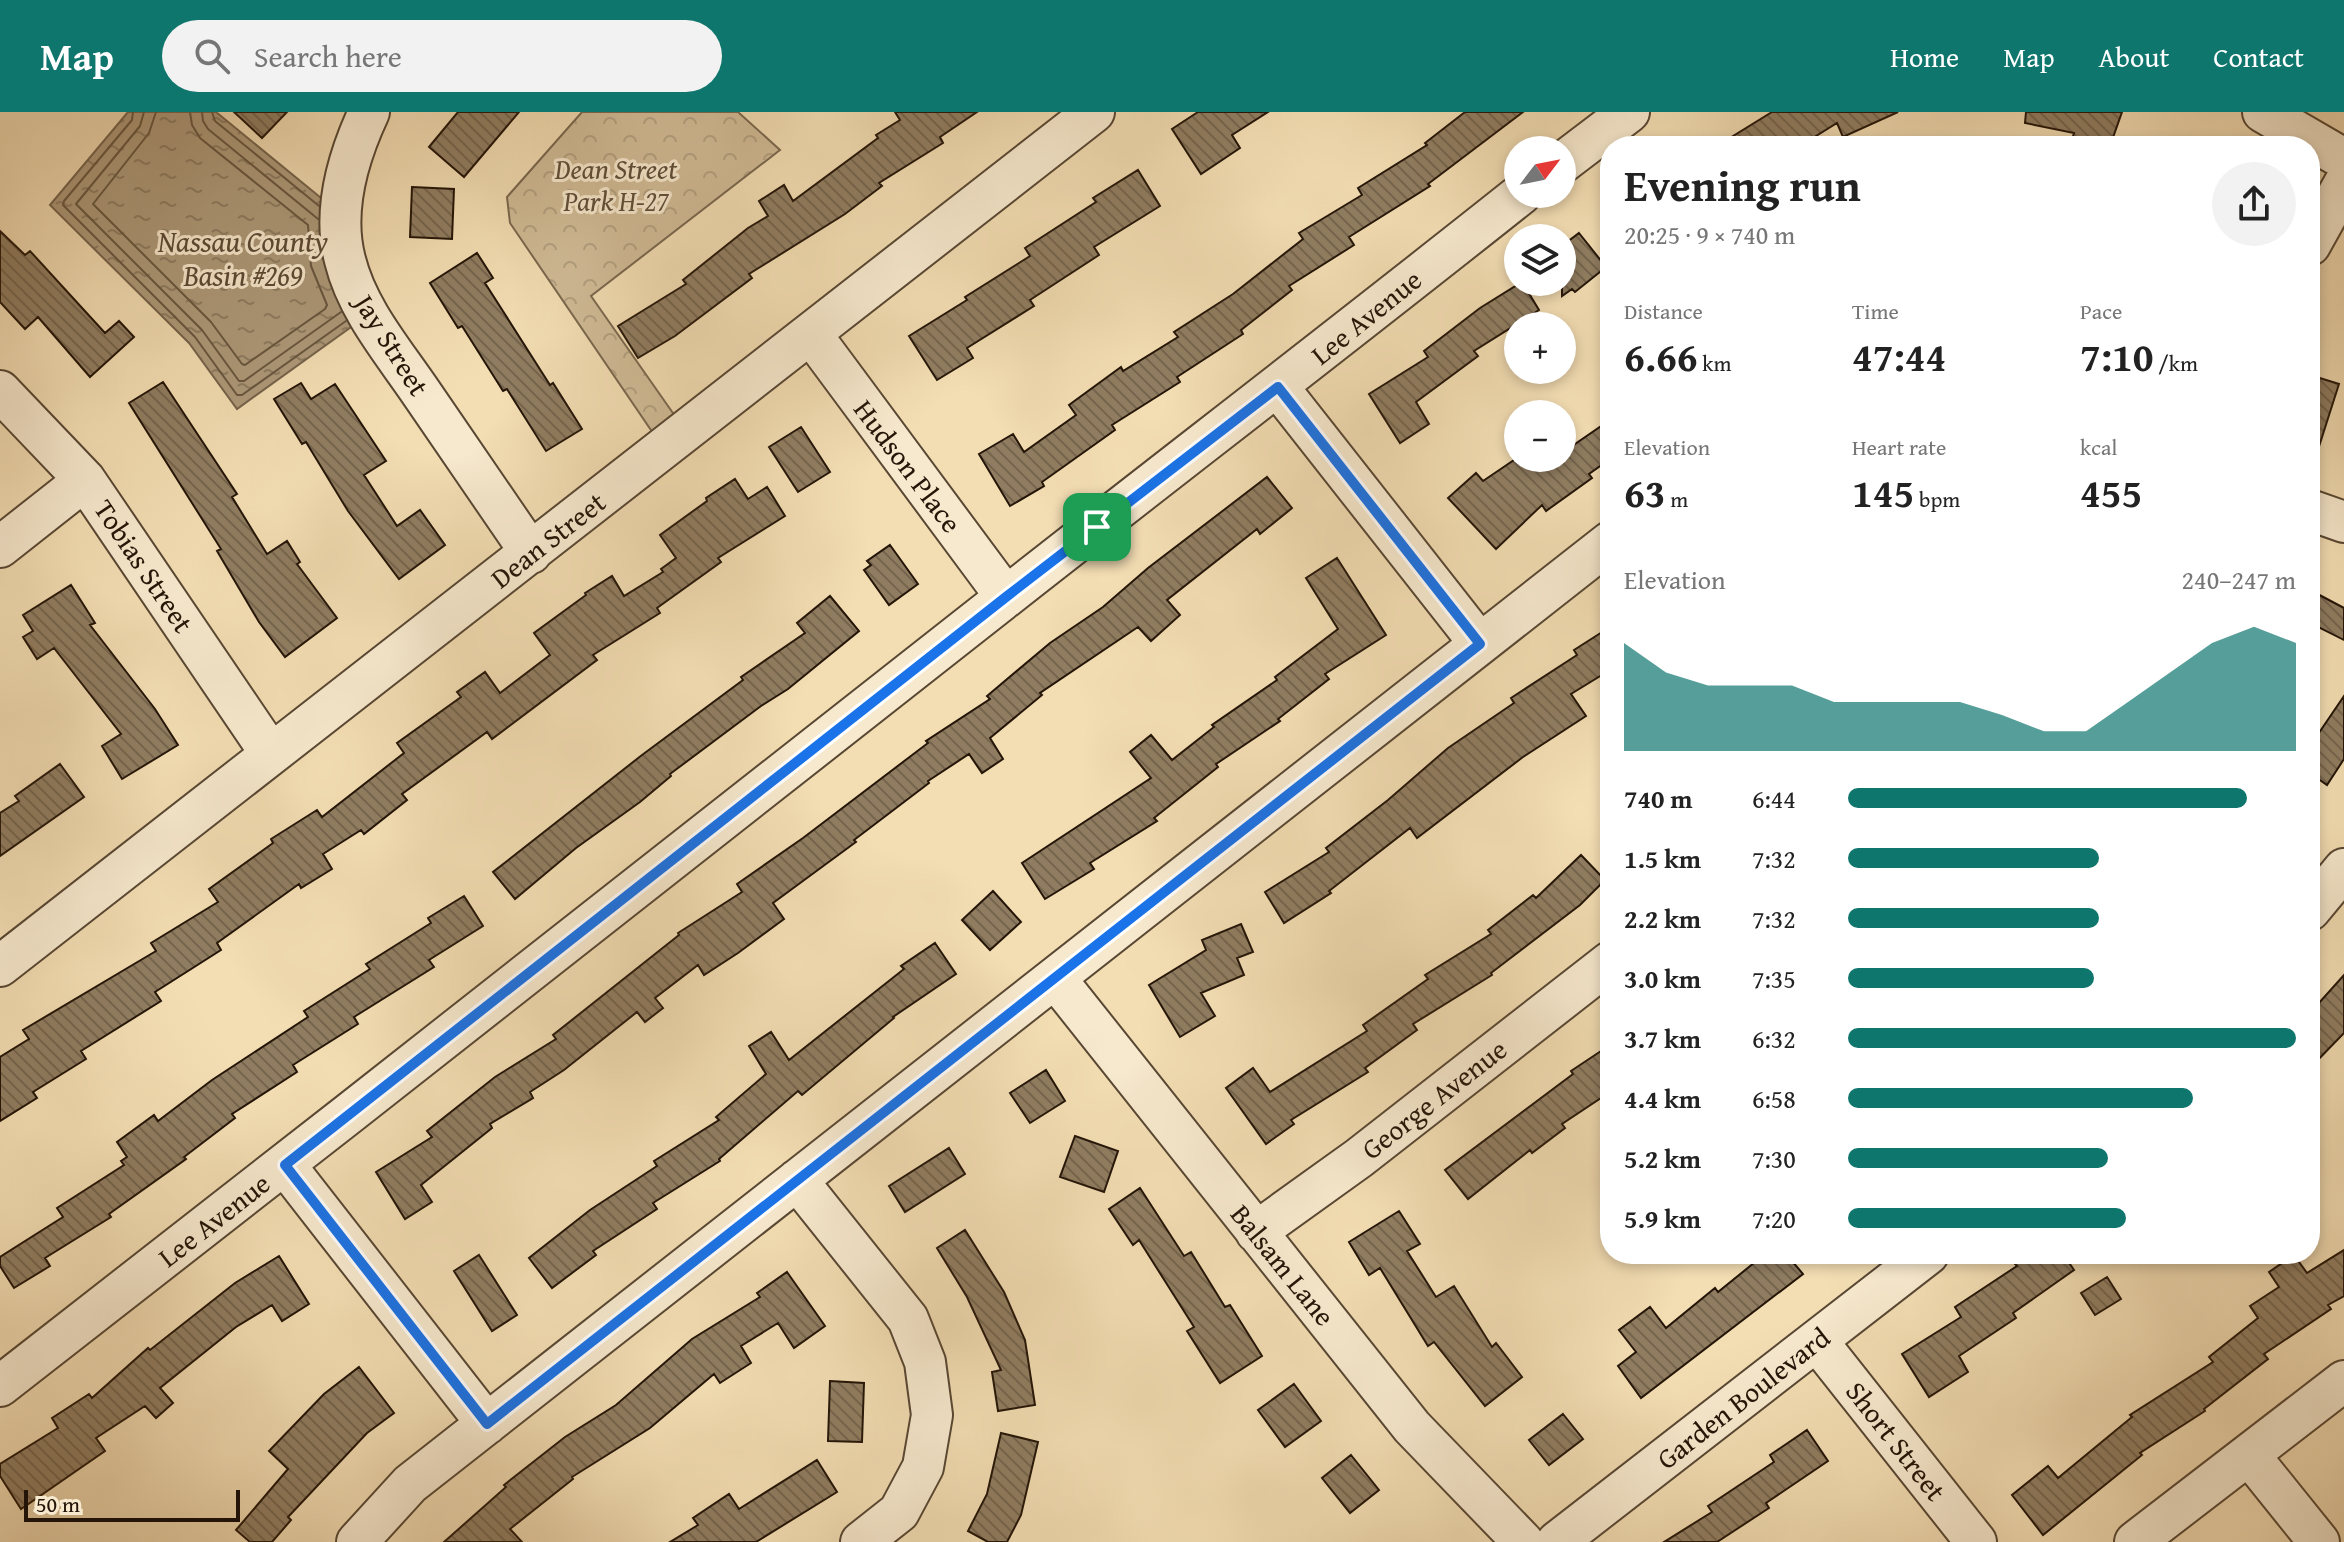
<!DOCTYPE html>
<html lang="en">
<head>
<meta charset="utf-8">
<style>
  :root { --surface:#fff; --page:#f2f2f2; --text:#222; --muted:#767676; --accent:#0f766e }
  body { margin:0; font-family:"Gentium Book Plus",serif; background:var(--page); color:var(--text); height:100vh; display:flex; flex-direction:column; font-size:30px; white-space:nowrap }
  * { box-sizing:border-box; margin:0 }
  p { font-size:26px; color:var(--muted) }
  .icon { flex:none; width:44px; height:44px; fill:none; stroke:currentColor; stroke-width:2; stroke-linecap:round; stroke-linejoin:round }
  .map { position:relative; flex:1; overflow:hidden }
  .drawer { position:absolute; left:1600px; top:24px; width:720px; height:1128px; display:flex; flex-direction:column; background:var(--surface); border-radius:32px; box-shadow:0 4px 12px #0003 }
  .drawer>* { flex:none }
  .needle { width:52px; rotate:58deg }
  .buttons { position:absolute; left:1504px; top:24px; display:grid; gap:16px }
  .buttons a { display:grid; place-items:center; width:72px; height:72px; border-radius:50%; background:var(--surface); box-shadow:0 4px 12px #0003; font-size:40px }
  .scale { position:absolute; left:24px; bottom:20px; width:216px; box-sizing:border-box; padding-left:8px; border:4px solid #241508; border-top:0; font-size:22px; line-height:28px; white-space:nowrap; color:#241508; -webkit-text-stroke:6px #f7e9ce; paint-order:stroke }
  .pin { position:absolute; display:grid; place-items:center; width:68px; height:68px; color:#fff; margin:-34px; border-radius:16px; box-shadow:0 4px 12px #0006 }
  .round { display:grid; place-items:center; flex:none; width:84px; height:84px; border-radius:42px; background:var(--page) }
  .head { display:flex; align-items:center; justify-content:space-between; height:136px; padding:0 24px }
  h1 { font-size:44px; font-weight:700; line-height:60px }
  .figures { display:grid; grid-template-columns:repeat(3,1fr); gap:12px; height:136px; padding:8px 24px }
  .figures div { display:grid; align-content:center }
  .figures b { font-size:40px; font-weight:700 }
  .figures small { font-size:22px; font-weight:400 }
  .figures p { font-size:22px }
  .chart { height:224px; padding:16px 24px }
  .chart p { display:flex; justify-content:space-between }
  .chart svg { width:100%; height:144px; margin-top:8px; fill:var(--accent); opacity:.7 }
  ul { padding:0 24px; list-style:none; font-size:26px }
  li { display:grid; grid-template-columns:128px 96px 1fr; align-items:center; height:60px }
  li i { height:20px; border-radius:10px; background:var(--accent) }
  header { display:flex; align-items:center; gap:48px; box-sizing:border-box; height:112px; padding:0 40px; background:var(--accent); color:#fff }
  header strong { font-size:38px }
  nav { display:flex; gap:44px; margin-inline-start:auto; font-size:28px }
  .search { width:560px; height:72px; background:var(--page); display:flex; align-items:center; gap:20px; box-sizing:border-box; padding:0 28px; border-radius:44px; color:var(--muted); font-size:30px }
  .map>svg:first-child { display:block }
</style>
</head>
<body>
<header>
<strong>Map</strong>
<div class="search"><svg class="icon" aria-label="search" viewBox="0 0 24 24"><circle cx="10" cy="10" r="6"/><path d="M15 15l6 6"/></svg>Search here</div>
<nav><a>Home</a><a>Map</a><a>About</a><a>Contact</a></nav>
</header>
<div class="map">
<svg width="2344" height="1430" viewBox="0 0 2344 1430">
  <defs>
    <pattern id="forest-crowns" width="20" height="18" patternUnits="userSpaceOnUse" patternTransform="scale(2)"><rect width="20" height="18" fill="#d0bb96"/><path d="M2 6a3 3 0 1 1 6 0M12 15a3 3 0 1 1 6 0" fill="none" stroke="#b2a080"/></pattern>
    <pattern id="water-ripples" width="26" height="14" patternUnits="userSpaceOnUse" patternTransform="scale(2)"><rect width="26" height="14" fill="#ad9979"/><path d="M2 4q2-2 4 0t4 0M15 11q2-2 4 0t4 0" fill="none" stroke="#8d7c61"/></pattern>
    <pattern id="building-back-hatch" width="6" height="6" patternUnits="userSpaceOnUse" patternTransform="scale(2)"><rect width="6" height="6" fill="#907d61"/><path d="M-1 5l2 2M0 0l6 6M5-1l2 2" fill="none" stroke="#75654e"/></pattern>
  </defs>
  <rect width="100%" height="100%" fill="#f3ddb3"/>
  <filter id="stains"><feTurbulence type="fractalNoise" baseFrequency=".0025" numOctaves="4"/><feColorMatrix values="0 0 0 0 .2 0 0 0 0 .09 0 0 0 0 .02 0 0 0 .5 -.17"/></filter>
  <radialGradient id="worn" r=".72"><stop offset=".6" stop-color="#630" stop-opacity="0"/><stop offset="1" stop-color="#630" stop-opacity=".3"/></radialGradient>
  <path fill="url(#forest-crowns)" stroke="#7a684f" stroke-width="2" d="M 582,0 L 738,0 L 780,38 L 591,184 L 675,304 L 653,321 L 510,111 L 507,85 Z"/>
  <path fill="url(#water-ripples)" stroke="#76644c" stroke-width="2" d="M 128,0 L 216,0 L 337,99 L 365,205 L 237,297 L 189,231 L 50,93 Z"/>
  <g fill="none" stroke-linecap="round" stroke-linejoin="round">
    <path stroke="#685740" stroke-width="2" d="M 133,0 L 132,8 L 64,89 L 63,93 L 195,225 L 237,283 L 242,283 L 346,209
      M 144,0 L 140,14 L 76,92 L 202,218 L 239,269 L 244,269 L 341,200
      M 156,0 L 149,21 L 93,92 L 211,210 L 242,252 L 245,253 L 325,197 L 327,193 L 311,154 L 308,113 L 200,26 L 192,13 L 190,0
      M 202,0 L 203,9 L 208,17 L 318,107
      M 212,0 L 215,9 L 319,94"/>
  </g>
  <path fill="url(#building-back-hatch)" stroke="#241508" stroke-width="2" d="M 234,0 L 287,0 L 262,26 Z
    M 458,0 L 519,0 L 464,65 L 429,35 Z
    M 895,0 L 977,0 L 940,25 L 943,31 L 879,71 L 882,74 L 845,102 L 749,162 L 752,166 L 675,224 L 638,246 L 618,214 L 686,172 L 683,168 L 748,116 L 768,104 L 759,89 L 784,73 L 793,89 L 878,26 L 876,23 L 900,8 Z
    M 1198,0 L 1268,0 L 1232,23 L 1240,36 L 1201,62 L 1172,17 Z
    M 1465,0 L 1523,0 L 1428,72 L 1430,74 L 1349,125 L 1354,133 L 1289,174 L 1292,178 L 1241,218 L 1243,222 L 1177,265 L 1180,270 L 1112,313 L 1115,318 L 1042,370 L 1044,374 L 1010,394 L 979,342 L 1013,322 L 1024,340 L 1076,303 L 1069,293 L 1121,255 L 1123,259 L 1178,225 L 1174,220 L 1233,182 L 1303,127 L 1299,121 L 1362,83 L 1358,76 L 1427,33 L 1425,31 Z
    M 1772,0 L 1898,0 L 1843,25 L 1837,11 L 1800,34 L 1717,34 Z
    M 2026,0 L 2122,0 L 2110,34 L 2070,34 L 2074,21 L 2025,11 Z
    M 1138,58 L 1160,94 L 1094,135 L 1099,143 L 1030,188 L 1034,194 L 967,236 L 973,246 L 937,268 L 909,224 L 967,188 L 965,185 L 1030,144 L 1025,136 L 1096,90 L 1093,86 Z
    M 412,75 L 454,77 L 452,127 L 410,125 Z
    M 0,119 L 25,143 L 30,139 L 105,221 L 119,209 L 134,225 L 90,265 L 38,205 L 25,217 L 0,190 Z
    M 1579,121 L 1606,155 L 1575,180 L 1572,177 L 1562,184 L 1562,134 Z
    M 477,141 L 493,166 L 485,171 L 550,273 L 553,271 L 582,317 L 546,339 L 507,277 L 503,279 L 462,214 L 458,216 L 430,171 Z
    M 1522,170 L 1539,198 L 1474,239 L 1478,244 L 1416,290 L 1429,312 L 1400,331 L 1369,282 L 1428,245 L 1424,239 L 1480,196 Z
    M 2310,263 L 2339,272 L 2315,347 L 2310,347 Z
    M 163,270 L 237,382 L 232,385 L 267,442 L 287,429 L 300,450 L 297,452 L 337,506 L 285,545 L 259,510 L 217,439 L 221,437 L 129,291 Z
    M 301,271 L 311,287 L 335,272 L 386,349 L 364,363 L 397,414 L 420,398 L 445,433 L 399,467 L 348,399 L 306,330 L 302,332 L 274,287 Z
    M 1610,308 L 1610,347 L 1589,362 L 1592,366 L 1546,399 L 1542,393 L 1496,437 L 1448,386 L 1476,361 L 1483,369 L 1517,346 L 1562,346 L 1562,341 Z
    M 801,315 L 830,360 L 798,380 L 769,335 Z
    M 1267,365 L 1292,396 L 1260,422 L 1257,417 L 1167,488 L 1180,503 L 1151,529 L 1138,515 L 1040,581 L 1042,583 L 990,626 L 1003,647 L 982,661 L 969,642 L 928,669 L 929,671 L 854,728 L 856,730 L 773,791 L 784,807 L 738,841 L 704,863 L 698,853 L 655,886 L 663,896 L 645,910 L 637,900 L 564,958 L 530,980 L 533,986 L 490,1012 L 492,1016 L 421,1073 L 432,1090 L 405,1107 L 376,1060 L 432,1025 L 427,1019 L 495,965 L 556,927 L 553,923 L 679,823 L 678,821 L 742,780 L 737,772 L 803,726 L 928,631 L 926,629 L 990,587 L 987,584 L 1050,531 L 1103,495 L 1148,456 Z
    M 735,367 L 748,387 L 767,375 L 785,404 L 718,446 L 721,450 L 657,496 L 660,501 L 593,543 L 597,548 L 492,627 L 487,620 L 402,682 L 407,688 L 364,722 L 361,718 L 323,742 L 332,757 L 301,776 L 299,772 L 217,831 L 221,838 L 155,880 L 161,889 L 81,939 L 86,947 L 33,980 L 37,986 L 0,1009 L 0,945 L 29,927 L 23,918 L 156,839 L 151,831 L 218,790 L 209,777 L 273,731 L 271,727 L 317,698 L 322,705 L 404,641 L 397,631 L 461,585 L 457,580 L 485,560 L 500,581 L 550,543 L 534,521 L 586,483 L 585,481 L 612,464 L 624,484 L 663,460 L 661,457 L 676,446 L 660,423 L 707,389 L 706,386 Z
    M 890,433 L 918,472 L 889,493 L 864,458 L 871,453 L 867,449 Z
    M 1337,446 L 1386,523 L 1325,562 L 1329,567 L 1278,607 L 1280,609 L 1216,652 L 1218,655 L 1154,706 L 1157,709 L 1090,751 L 1094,757 L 1045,787 L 1022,751 L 1151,666 L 1130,640 L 1151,623 L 1172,648 L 1214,615 L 1212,613 L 1277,568 L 1275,565 L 1338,517 L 1306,466 Z
    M 71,473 L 95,511 L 90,513 L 155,597 L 178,633 L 122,667 L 102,634 L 121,622 L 54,536 L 37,547 L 23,525 L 33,519 L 23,503 Z
    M 2310,478 L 2344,496 L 2344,528 L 2310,511 Z
    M 830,484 L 859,519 L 788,577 L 761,594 L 670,662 L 671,664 L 640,690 L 576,736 L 515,787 L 493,760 L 642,643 L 743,568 L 741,565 L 805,521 L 797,511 Z
    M 1610,515 L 1610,558 L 1571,582 L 1586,604 L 1523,645 L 1417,726 L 1410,716 L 1329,779 L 1331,781 L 1284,811 L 1265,780 L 1329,740 L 1326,736 L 1388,688 L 1448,636 L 1514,591 L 1511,586 L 1577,543 L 1574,538 Z
    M 2344,584 L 2344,647 L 2327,673 L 2310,661 L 2310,634 Z
    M 60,652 L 84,685 L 0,744 L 0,701 L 19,689 L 15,684 Z
    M 1581,743 L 1605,768 L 1580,793 L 1491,861 L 1492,863 L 1413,912 L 1417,918 L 1365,956 L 1368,960 L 1291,1008 L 1294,1012 L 1266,1032 L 1226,976 L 1253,956 L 1270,980 L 1367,919 L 1363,913 L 1428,867 L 1425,863 L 1491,822 L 1488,818 L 1533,783 L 1536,786 Z
    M 993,779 L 1021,810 L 990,838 L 962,808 Z
    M 464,784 L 483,814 L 429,848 L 434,855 L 354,905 L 358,912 L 293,953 L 297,960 L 232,1002 L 235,1006 L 184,1045 L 186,1047 L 109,1102 L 111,1105 L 45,1146 L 50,1154 L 14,1176 L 0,1154 L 0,1145 L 63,1105 L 57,1096 L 124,1053 L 121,1049 L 127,1045 L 117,1030 L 154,1003 L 158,1009 L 212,968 L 308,905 L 304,899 L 370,857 L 366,852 L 431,811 L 428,806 Z
    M 1241,812 L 1253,840 L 1237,846 L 1244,863 L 1201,881 L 1215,904 L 1180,925 L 1149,873 L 1206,838 L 1202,828 Z
    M 935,831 L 956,862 L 893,905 L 894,906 L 802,983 L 798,979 L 719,1047 L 720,1049 L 653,1091 L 657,1097 L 593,1139 L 596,1143 L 552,1176 L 529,1146 L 590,1098 L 657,1054 L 654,1049 L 719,1008 L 716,1005 L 766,962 L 749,934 L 771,920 L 789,948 L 904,857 L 901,854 Z
    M 2344,863 L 2344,921 L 2310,956 L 2310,901 Z
    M 1610,933 L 1610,980 L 1562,1012 L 1565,1016 L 1532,1041 L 1530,1038 L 1468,1087 L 1445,1058 L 1573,962 L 1571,959 Z
    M 1046,958 L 1065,989 L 1030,1011 L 1010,981 Z
    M 1075,1024 L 1118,1039 L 1104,1080 L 1060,1065 Z
    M 949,1036 L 965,1062 L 905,1100 L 889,1074 Z
    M 1140,1076 L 1184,1144 L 1191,1140 L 1225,1195 L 1230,1193 L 1262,1244 L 1220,1271 L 1187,1219 L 1194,1215 L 1139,1128 L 1133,1133 L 1109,1097 Z
    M 1399,1099 L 1420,1132 L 1407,1139 L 1436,1185 L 1454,1174 L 1492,1235 L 1496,1231 L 1522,1265 L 1485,1294 L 1434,1230 L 1428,1234 L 1380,1156 L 1369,1163 L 1349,1130 Z
    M 965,1118 L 1004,1180 L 1025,1228 L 1035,1293 L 998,1299 L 992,1260 L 1001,1258 L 967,1185 L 937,1136 Z
    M 2344,1138 L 2344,1184 L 2328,1193 L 2331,1197 L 2264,1242 L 2268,1247 L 2204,1297 L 2205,1299 L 2140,1341 L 2142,1343 L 2043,1423 L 2012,1383 L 2048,1354 L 2058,1366 L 2132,1305 L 2130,1303 L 2213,1250 L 2209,1245 L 2258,1206 L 2250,1194 L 2279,1175 L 2269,1160 L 2294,1143 L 2307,1161 Z
    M 1765,1142 L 1786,1142 L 1803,1162 L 1641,1286 L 1618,1254 L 1636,1240 L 1619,1218 L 1650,1195 L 1666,1216 L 1715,1176 L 1718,1180 Z
    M 2030,1142 L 2063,1142 L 2074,1158 L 2013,1201 L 2016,1206 L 1959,1244 L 1968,1260 L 1929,1285 L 1902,1242 L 1961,1205 L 1955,1195 L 2017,1154 L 2015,1152 Z
    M 479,1143 L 517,1203 L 492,1219 L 454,1159 Z
    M 279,1144 L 309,1192 L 282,1209 L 272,1193 L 236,1215 L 160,1276 L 173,1291 L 156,1306 L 145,1294 L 96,1326 L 105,1339 L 21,1397 L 0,1364 L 0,1352 L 58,1316 L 52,1306 L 89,1282 L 92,1286 L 148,1236 L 150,1238 L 235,1171 Z
    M 787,1160 L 825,1214 L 794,1236 L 778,1211 L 741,1234 L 751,1251 L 720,1271 L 714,1262 L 650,1316 L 572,1365 L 573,1367 L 510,1417 L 522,1430 L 444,1430 L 506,1375 L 504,1373 L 565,1325 L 616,1293 L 692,1227 L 760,1185 L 757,1181 Z
    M 2107,1165 L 2121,1187 L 2095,1203 L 2081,1181 Z
    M 359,1255 L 394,1301 L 367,1321 L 288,1405 L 291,1408 L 272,1430 L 250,1430 L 236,1418 L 288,1357 L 269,1339 L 324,1282 Z
    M 830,1269 L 864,1271 L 862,1330 L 828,1329 Z
    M 1294,1272 L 1321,1309 L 1285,1335 L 1258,1298 Z
    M 1563,1302 L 1583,1327 L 1549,1353 L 1529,1328 Z
    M 1807,1318 L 1828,1349 L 1766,1391 L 1769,1396 L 1717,1430 L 1664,1430 L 1712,1400 L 1708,1394 L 1774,1350 L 1770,1343 Z
    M 1001,1321 L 1038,1330 L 1021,1403 L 1007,1430 L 988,1430 L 968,1419 L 987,1382 Z
    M 1351,1343 L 1379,1378 L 1350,1401 L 1322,1366 Z
    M 817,1348 L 837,1380 L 756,1430 L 670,1430 L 698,1413 L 693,1406 L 729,1382 L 739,1397 Z"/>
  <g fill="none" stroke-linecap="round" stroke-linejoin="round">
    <defs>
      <path id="minor" d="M 369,0 C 348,45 332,98 345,148 C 357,197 392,238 420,279 C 457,333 494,387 531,441
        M 2263,0 L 2344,47
        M 1562,51 L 1629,0
        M 2310,133 L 2344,72
        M 811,222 L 1006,485
        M 1278,275 L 1480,532
        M 0,279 L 85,368 L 271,642
        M 2310,398 L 2344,410
        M 0,435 L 85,368
        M 2310,798 L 2344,757
        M 0,854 L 1094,0
        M 1055,866 L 1412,1315 L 1523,1430
        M 285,1053 L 487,1312
        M 797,1068 L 908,1207 L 925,1250 L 932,1303 L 923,1355 L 899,1400 L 861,1430
        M 1256,1120 L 1359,1046 L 1610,850
        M 1817,1229 L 1976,1430
        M 0,1274 C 335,1014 667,751 1001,489 C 1174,353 1349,219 1521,82
        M 2249,1343 L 2319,1430
        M 357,1430 L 410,1372 L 1610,430
        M 1557,1430 L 1928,1142
        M 2135,1430 L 2344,1269"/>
    </defs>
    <use href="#minor" stroke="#584733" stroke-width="44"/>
    <use href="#minor" stroke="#f7e9ce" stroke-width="40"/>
  </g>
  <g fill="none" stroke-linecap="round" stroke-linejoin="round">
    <defs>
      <path id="route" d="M 1278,275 L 1480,532 L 487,1312 L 285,1053 L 1006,485 Z"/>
    </defs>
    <use href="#route" stroke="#fff" stroke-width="16"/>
    <use href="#route" stroke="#1a73e8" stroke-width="10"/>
  </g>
  <g text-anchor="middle" stroke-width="6" stroke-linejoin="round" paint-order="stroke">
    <g font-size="28" font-style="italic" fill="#604f3a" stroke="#f7e9ce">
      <text x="616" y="67">Dean Street<tspan x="616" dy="32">Park H-27</tspan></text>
    </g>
    <g font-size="28" fill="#241508" stroke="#f7e9ce">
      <text transform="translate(1366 205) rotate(-39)" y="10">Lee Avenue</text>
      <text transform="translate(392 233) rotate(58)" y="10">Jay Street</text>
      <text transform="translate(908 354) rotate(53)" y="10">Hudson Place</text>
      <text transform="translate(548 428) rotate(-38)" y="10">Dean Street</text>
      <text transform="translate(144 454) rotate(56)" y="10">Tobias Street</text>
      <text transform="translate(1434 987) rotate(-38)" y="10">George Avenue</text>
      <text transform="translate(214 1108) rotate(-38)" y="10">Lee Avenue</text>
      <text transform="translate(1283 1153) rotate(51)" y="10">Balsam Lane</text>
      <text transform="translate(1743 1286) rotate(-38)" y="10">Garden Boulevard</text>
      <text transform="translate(1896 1329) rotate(52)" y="10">Short Street</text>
    </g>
    <g font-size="30" font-style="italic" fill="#5b4a35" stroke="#f7e9ce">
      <text x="243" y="140">Nassau County<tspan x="243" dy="34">Basin #269</tspan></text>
    </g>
  </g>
  <rect width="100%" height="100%" filter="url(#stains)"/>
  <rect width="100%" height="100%" fill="url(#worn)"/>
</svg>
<div class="buttons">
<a><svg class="needle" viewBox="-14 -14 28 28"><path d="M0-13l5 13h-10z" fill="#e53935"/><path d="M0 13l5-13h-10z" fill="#767676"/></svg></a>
<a><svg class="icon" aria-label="layers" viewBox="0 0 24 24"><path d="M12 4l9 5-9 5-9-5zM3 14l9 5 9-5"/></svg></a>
<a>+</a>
<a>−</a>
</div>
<div class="scale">50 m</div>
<div class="pin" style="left:1097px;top:415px;background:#1e9e55"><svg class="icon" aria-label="arrive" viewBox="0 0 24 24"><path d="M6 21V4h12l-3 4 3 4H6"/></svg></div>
<section class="drawer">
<div class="head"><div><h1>Evening run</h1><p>20:25 · 9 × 740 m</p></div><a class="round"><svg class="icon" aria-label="share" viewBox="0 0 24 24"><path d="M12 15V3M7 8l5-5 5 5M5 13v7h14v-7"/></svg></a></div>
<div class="figures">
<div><p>Distance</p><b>6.66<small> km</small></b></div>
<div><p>Time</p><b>47:44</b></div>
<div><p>Pace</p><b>7:10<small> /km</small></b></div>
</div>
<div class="figures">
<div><p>Elevation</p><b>63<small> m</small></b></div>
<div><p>Heart rate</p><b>145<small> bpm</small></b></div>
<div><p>kcal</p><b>455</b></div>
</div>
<div class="chart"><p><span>Elevation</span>240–247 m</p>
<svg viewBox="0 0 160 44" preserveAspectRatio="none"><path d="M0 44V11L10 20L20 24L30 24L40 24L50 29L60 29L70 29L80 29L90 33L100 38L110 38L120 29L130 20L140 11L150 6L160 11V44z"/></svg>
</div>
<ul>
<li><b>740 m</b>6:44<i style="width:89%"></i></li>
<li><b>1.5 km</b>7:32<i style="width:56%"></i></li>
<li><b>2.2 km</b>7:32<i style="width:56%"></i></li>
<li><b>3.0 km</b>7:35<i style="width:55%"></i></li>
<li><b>3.7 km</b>6:32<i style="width:100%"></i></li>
<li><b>4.4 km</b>6:58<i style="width:77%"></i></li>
<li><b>5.2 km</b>7:30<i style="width:58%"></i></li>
<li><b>5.9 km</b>7:20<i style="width:62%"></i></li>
</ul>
</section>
</div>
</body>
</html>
